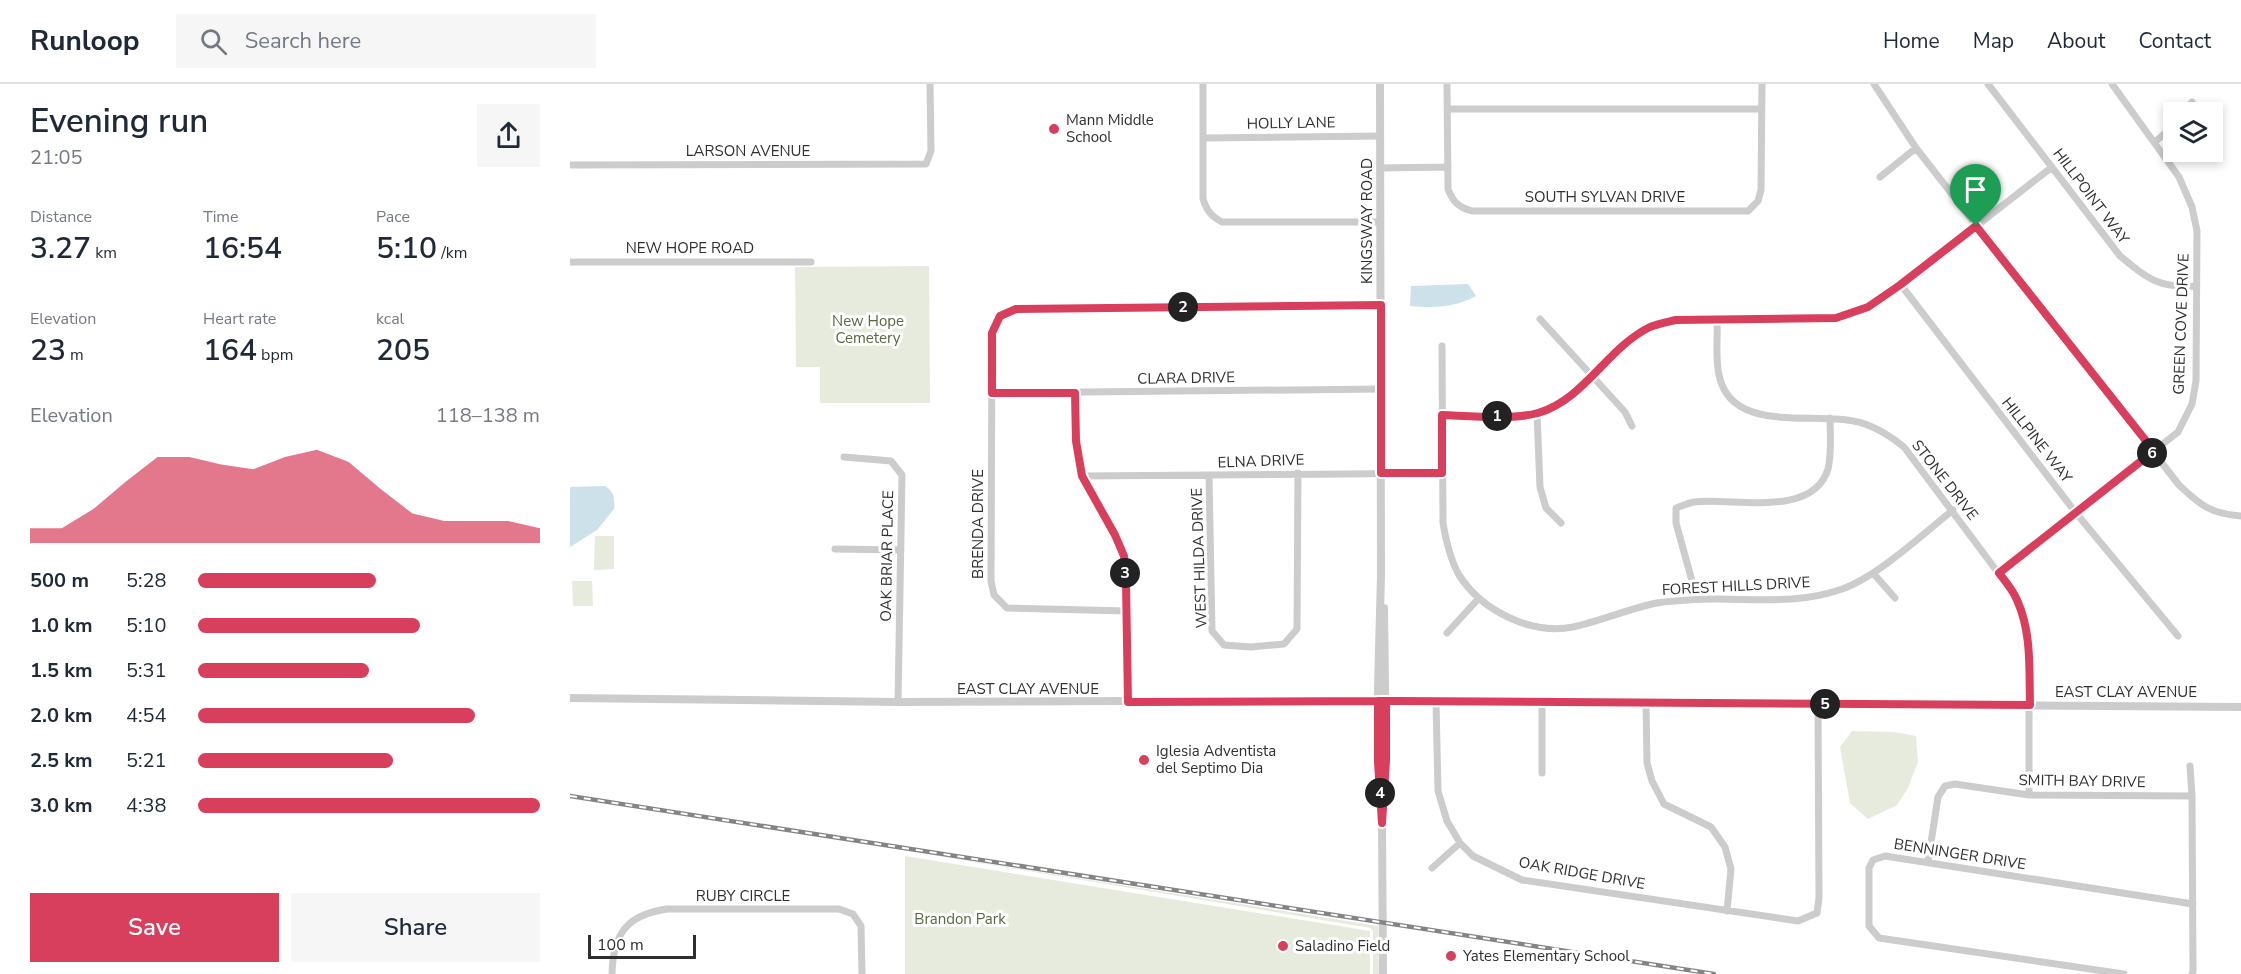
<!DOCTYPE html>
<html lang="en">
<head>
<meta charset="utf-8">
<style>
  :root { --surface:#fff; --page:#f6f6f7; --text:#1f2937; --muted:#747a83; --line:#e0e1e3; --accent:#d83f5d }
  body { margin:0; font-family:"Nunito Sans",sans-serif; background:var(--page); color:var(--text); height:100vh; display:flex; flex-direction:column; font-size:22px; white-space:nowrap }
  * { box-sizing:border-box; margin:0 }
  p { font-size:20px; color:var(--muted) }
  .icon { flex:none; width:33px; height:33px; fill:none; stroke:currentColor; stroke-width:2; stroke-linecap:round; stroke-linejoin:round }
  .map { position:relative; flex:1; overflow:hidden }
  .side { display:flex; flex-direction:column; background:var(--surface); width:570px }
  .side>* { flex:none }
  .tools { position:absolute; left:1593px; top:18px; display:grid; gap:12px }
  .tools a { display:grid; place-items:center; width:60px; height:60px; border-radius:0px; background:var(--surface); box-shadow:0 3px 9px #0003; font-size:30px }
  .scale { position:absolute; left:18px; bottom:15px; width:108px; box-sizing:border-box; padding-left:6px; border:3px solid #2f2f2f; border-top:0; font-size:16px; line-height:21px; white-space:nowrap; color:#2f2f2f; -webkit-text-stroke:4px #fff; paint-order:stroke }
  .pin { position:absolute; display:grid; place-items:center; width:51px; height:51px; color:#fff; margin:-62px -26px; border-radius:50% 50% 50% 0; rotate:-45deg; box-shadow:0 0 6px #0007 }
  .pin .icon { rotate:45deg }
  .km { position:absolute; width:30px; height:30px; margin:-15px; border-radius:50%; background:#222; color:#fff; font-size:16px; line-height:30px; text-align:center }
  .round { display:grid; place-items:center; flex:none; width:63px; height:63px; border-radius:0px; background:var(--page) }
  .overview { display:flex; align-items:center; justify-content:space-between; height:102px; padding:0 30px }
  h1 { font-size:33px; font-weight:600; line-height:45px }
  .metrics { display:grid; grid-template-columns:repeat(3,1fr); gap:9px; height:102px; padding:6px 30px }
  .metrics div { display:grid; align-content:center }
  .metrics b { font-size:30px; font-weight:600 }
  .metrics small { font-size:16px; font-weight:400 }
  .metrics p { font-size:16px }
  .chart { height:168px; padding:12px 30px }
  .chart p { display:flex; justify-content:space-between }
  .chart svg { width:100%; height:108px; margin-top:6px; fill:var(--accent); opacity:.7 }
  .cta { display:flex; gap:12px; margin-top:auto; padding:12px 30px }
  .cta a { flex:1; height:69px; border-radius:0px; background:var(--accent); color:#fff; font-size:24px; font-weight:600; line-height:69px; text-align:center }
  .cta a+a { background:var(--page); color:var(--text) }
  ul { padding:0 30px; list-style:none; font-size:20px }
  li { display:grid; grid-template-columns:96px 72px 1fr; align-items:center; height:45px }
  li i { height:15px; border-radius:8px; background:var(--accent) }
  header { display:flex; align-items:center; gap:36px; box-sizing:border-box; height:84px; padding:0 30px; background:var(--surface); border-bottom:2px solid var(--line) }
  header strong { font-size:28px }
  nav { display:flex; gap:33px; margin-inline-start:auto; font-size:21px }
  .search { width:420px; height:54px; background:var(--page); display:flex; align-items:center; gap:15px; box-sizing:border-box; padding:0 21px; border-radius:0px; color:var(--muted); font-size:22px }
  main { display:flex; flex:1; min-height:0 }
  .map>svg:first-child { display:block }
</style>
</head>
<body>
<header>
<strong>Runloop</strong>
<div class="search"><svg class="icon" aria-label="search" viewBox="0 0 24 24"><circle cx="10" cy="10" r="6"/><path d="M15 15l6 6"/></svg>Search here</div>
<nav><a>Home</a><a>Map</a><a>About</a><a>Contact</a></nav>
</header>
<main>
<section class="side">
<div class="overview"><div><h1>Evening run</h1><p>21:05</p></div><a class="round"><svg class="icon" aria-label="share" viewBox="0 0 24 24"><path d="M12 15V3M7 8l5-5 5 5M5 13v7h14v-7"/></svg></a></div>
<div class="metrics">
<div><p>Distance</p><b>3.27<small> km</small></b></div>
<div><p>Time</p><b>16:54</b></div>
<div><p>Pace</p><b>5:10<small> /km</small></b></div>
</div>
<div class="metrics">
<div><p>Elevation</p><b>23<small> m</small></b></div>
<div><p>Heart rate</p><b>164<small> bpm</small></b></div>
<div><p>kcal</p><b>205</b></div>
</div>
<div class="chart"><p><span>Elevation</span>118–138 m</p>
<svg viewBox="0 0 160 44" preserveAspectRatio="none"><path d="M0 44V38L10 38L20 30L30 19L40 9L50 9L60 12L70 14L80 9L90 6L100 11L110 22L120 32L130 35L140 35L150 35L160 38V44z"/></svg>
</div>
<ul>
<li><b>500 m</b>5:28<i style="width:52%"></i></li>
<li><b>1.0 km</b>5:10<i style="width:65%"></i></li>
<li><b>1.5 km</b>5:31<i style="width:50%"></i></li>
<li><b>2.0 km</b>4:54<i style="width:81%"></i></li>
<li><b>2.5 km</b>5:21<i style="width:57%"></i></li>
<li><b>3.0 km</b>4:38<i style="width:100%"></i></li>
</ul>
<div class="cta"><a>Save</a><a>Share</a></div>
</section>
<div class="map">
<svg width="1671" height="890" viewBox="0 0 1671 890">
  <rect width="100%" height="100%" fill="#fff"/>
  <path fill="#e7ebde" d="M 359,182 L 360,319 L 250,319 L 250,283 L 226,283 L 225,183 Z
    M 25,452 L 44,452 L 44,485 L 24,486 Z
    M 2,497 L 22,497 L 23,522 L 3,522 Z
    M 1282,647 L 1324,648 L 1346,652 L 1348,678 L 1338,704 L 1327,721 L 1298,735 L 1280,719 L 1270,663 Z
    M 337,767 L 808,842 L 809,890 L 803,890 L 803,847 L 801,844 Z
    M 335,772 L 800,847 L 800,890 L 335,890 Z"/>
  <path fill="#cce1e9" d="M 898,200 L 906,212 C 883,224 864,224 840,222 L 841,202 Z
    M 35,402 C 44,407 45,415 44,425 L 27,446 L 0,463 L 0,403 Z"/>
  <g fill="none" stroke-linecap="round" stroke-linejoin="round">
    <path stroke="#ccc" stroke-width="7" d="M 633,0 L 633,115 C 637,127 641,132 652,138 L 810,138
      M 877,0 L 878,105 C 883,118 888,123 902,127 L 1178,127 L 1188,117 L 1191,106 L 1192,0
      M 1304,0 L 1346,64 L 1609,401 C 1630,421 1641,430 1671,432
      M 1418,0 L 1550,172 C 1578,195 1588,204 1626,202
      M 877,25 L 1192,25
      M 1614,28 L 1622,18
      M 633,54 L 810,52
      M 1585,58 L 1604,41
      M 0,81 L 356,80 L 361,67 L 360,0
      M 810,84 L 878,83
      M 1310,93 L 1346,64
      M 0,178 L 241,178
      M 1331,201 L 1506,429 L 1608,552
      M 970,235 L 1055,328 L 1062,342
      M 1147,236 C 1148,253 1145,274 1149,291 C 1162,354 1251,324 1295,340 C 1309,345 1323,354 1334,363 L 1447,514 L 1456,540 L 1459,558 L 1459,711
      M 872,262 L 873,439 C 876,457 880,475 889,491 C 912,527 961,551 1003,543 C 1030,537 1056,526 1082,520 C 1094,517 1107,517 1118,516 C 1169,512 1223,523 1272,505 C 1307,493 1353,450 1383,426
      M 421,309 L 811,305
      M 505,309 L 506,357 L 512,392 L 545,451 L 554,472 L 556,499 L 558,618
      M 967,329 L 970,403 L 976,424 L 991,439
      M 872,331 C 899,332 943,336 968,329 C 1015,315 1037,264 1080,243 C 1088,240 1098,238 1106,236 L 1266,234 L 1298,223 L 1331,201 L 1482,83
      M 274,373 L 321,377 L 332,391 L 328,618
      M 512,392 C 632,392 752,390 872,389
      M 639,392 L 642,547 L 654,561 L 681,563 L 714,560 L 727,545 L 728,389
      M 265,465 L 331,466
      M 1303,489 L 1325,514
      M 1429,489 L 1608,348 L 1622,320 L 1626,297 L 1627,147 L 1622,123 L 1609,93 L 1542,0
      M 1127,515 L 1106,439 L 1106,424 C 1112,422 1118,419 1124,418 C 1162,413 1243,435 1258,385 C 1262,370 1260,349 1260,334
      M 557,527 L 437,524 L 424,511 L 421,497 L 422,249 L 430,232 L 446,225 L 811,221
      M 877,549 L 909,514
      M 866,617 L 868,707 L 877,737 L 890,759 L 903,772 L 952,796 L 1228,837 L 1247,829 L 1249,814 L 1248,620
      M 972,618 L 972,689
      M 1076,618 L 1077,679 L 1082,697 L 1094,720 L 1141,743 L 1155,763 L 1161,785 L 1157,827
      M 1620,682 L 1622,712 L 1623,887 L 1622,890
      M 1358,778 L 1368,713 L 1375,702 L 1385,700 L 1459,711 L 1622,712
      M 862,784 L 890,759
      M 42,890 C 43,849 57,831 97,825 L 269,825 L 283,830 L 291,842 L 292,890
      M 1554,890 L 1309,854 L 1299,842 L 1299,784 L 1303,776 L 1315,772 L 1623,820"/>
    <path stroke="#ccc" stroke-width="8" d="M 810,0 L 811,491 L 808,604 L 809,678 L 812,739 L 813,890
      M 814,524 L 816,677 L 815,703
      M 0,614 L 328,618 L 754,616 L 1671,623"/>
    <defs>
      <path id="rail" d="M 0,712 L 1144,890"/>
    </defs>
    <use href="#rail" stroke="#848484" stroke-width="4.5"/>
    <use href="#rail" stroke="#fff" stroke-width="2" stroke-dasharray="7" stroke-linecap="butt"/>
  </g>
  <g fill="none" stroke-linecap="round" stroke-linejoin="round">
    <defs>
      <path id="route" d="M 1406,142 L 1330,201 L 1298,223 L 1266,234 L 1106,236 C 1098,238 1088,240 1080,243 C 1037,264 1015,315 968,329 C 943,336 899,332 872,331 L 872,389 L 811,389 L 811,221 L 446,225 L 430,232 L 422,249 L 422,309 L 505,309 L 506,357 L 512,392 L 545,451 L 554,472 L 556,499 L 558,618 L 816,617 L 816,677 L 812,739 L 808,678 L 808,617 L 826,617 L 1460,621 C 1459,586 1462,549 1447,516 C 1443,506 1435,497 1429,489 L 1584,367 L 1406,142"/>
    </defs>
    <use href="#route" stroke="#fff" stroke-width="12"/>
    <use href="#route" stroke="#d83f5d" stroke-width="8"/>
  </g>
  <g fill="#d83f5d" stroke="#fff" stroke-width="2">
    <circle cx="484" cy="45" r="6"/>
    <circle cx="574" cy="676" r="6"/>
    <circle cx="713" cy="862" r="6"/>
    <circle cx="881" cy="872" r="6"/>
  </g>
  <g text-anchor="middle" stroke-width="6" stroke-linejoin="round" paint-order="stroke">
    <g font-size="15" fill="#2f2f2f" stroke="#fff" text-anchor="start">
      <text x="496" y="41">Mann Middle<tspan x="496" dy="17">School</tspan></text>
      <text x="586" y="672">Iglesia Adventista<tspan x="586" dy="17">del Septimo Dia</tspan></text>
      <text x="725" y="867">Saladino Field</text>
      <text x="893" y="877">Yates Elementary School</text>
    </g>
    <g font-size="15" fill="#2f2f2f" stroke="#fff">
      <text transform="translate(721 39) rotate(-1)" y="5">HOLLY LANE</text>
      <text x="178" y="72">LARSON AVENUE</text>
      <text transform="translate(1521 112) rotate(53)" y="5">HILLPOINT WAY</text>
      <text x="1035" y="118">SOUTH SYLVAN DRIVE</text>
      <text transform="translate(797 137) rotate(-90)" y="5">KINGSWAY ROAD</text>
      <text x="120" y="169">NEW HOPE ROAD</text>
      <text transform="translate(1611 240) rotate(-88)" y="5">GREEN COVE DRIVE</text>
      <text transform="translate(616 294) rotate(-1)" y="5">CLARA DRIVE</text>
      <text transform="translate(1467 356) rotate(52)" y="5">HILLPINE WAY</text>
      <text transform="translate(691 377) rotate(-2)" y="5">ELNA DRIVE</text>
      <text transform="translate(1375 396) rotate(52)" y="5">STONE DRIVE</text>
      <text transform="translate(408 440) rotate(-90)" y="5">BRENDA DRIVE</text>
      <text transform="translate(317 472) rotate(-89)" y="5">OAK BRIAR PLACE</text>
      <text transform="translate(629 474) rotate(-92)" y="5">WEST HILDA DRIVE</text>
      <text transform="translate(1166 502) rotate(-3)" y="5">FOREST HILLS DRIVE</text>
      <text x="458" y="610">EAST CLAY AVENUE</text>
      <text x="1556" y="613">EAST CLAY AVENUE</text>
      <text transform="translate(1512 697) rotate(1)" y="5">SMITH BAY DRIVE</text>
      <text transform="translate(1390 770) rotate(9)" y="5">BENNINGER DRIVE</text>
      <text transform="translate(1012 789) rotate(10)" y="5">OAK RIDGE DRIVE</text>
      <text x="173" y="817">RUBY CIRCLE</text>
    </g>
    <g font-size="15" fill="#576740" stroke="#fff">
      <text x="298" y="242">New Hope<tspan x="298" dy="17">Cemetery</tspan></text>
      <text x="390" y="840">Brandon Park</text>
    </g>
  </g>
</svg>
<div class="tools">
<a><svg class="icon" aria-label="layers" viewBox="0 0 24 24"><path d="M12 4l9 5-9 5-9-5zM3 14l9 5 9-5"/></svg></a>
</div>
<div class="scale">100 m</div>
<div class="pin" style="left:1406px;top:142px;background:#1e9e55"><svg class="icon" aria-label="arrive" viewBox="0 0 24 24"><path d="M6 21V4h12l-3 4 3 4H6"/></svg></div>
<b class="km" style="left:927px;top:332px">1</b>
<b class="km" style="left:613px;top:223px">2</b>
<b class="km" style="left:555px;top:489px">3</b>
<b class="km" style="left:810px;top:709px">4</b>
<b class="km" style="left:1255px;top:620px">5</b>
<b class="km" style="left:1582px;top:369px">6</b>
</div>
</main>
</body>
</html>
